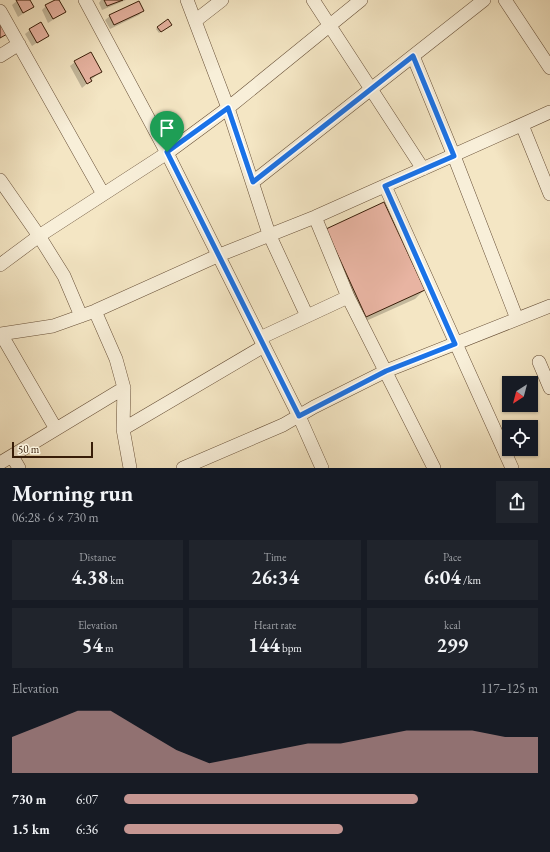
<!DOCTYPE html>
<html lang="en">
<head>
<meta charset="utf-8">
<style>
  :root { --surface:#171b24; --page:#20242c; --text:#f1f3f6; --muted:#9ea1a6; --accent:#c59692 }
  body { margin:0; font-family:"EB Garamond",serif; background:var(--page); color:var(--text); height:100vh; display:flex; flex-direction:column; font-size:15px; white-space:nowrap }
  * { box-sizing:border-box; margin:0 }
  p { font-size:13px; color:var(--muted) }
  .icon { flex:none; width:22px; height:22px; fill:none; stroke:currentColor; stroke-width:2; stroke-linecap:round; stroke-linejoin:round }
  .map { position:relative; height:468px; overflow:hidden }
  .panel { display:flex; flex-direction:column; background:var(--surface); flex:1 }
  .panel>* { flex:none }
  .needle { width:26px; rotate:216deg }
  .tools { position:absolute; left:502px; top:376px; display:grid; gap:8px }
  .tools a { display:grid; place-items:center; width:36px; height:36px; border-radius:0px; background:var(--surface); box-shadow:0 1px 3px #0004; font-size:20px }
  .scale { position:absolute; left:12px; bottom:10px; width:81px; box-sizing:border-box; padding-left:4px; border:2px solid #381d08; border-top:0; font-size:11px; line-height:14px; white-space:nowrap; color:#381d08; -webkit-text-stroke:3px #f8efd9; paint-order:stroke }
  .pin { position:absolute; display:grid; place-items:center; width:34px; height:34px; color:#fff; margin:-41px -17px; border-radius:50% 50% 50% 0; rotate:-45deg; box-shadow:0 0 4px #0007 }
  .pin .icon { rotate:45deg }
  .round { display:grid; place-items:center; flex:none; width:42px; height:42px; border-radius:0px; background:var(--page) }
  .summary { display:flex; align-items:center; justify-content:space-between; height:68px; padding:0 12px }
  h1 { font-size:22px; font-weight:700; line-height:30px }
  .stats { display:grid; grid-template-columns:repeat(3,1fr); gap:6px; height:68px; padding:4px 12px }
  .stats div { display:grid; align-content:center; border-radius:0px; background:var(--page); text-align:center }
  .stats b { font-size:20px; font-weight:700 }
  .stats small { font-size:11px; font-weight:400 }
  .stats p { font-size:11px }
  .chart { height:112px; padding:8px 12px }
  .chart p { display:flex; justify-content:space-between }
  .chart svg { width:100%; height:72px; margin-top:4px; fill:var(--accent); opacity:.7 }
  ul { padding:0 12px; list-style:none; font-size:13px }
  li { display:grid; grid-template-columns:64px 48px 1fr; align-items:center; height:30px }
  li i { height:10px; border-radius:5px; background:var(--accent) }
  .map>svg:first-child { display:block }
</style>
</head>
<body>
<div class="map">
<svg width="550" height="468" viewBox="0 0 550 468">
  <rect width="100%" height="100%" fill="#f4e6c4"/>
  <filter id="stains"><feTurbulence type="fractalNoise" baseFrequency=".005" numOctaves="4"/><feColorMatrix values="0 0 0 0 .2 0 0 0 0 .09 0 0 0 0 .02 0 0 0 .5 -.17"/></filter>
  <radialGradient id="worn" r=".72"><stop offset=".6" stop-color="#630" stop-opacity="0"/><stop offset="1" stop-color="#630" stop-opacity=".3"/></radialGradient>
  <path fill="#0003" d="M 18,0 L 29,0 L 33,7 L 18,17 L 12,5 Z
    M 58,0 L 65,12 L 48,23 L 42,10 L 46,6 Z
    M 101,0 L 126,0 L 102,10 L 99,3 Z
    M 143,11 L 139,15 L 110,29 L 105,20 L 110,16 Z
    M 158,27 L 169,27 L 159,33 L 156,29 Z
    M 30,30 L 47,36 L 32,46 L 25,34 Z
    M 75,62 L 100,72 L 82,88 L 70,66 Z
    M 317,239 L 424,290 L 415,299 L 357,325 Z"/>
  <path fill="#e8b4a2" stroke="#381d08" d="M 16,0 L 30,0 L 34,7 L 23,13 Z
    M 55,0 L 59,0 L 66,12 L 53,19 L 45,5 Z
    M 104,0 L 123,0 L 107,6 Z
    M 139,1 L 144,11 L 114,25 L 109,15 Z
    M 168,19 L 172,25 L 161,32 L 157,27 Z
    M 41,22 L 49,36 L 37,43 L 29,29 Z
    M 0,23 L 9,33 L 0,38 Z
    M 91,52 L 102,72 L 90,78 L 92,81 L 87,84 L 74,61 Z
    M 384,202 L 425,290 L 366,317 L 326,229 Z"/>
  <g fill="none" stroke-linecap="round" stroke-linejoin="round">
    <defs>
      <path id="street" d="M 85,0 L 167,153 L 299,416 L 322,468
        M 187,0 L 228,108 L 269,234 L 307,316
        M 313,0 L 423,169
        M 505,0 L 550,68
        M 0,11 L 103,194
        M 195,21 L 222,0
        M 0,56 L 19,44
        M 413,56 L 454,156 L 517,319
        M 522,125 L 550,194
        M 0,180 L 39,236 L 64,276 L 81,316
        M 253,182 L 484,0
        M 385,186 L 512,468
        M 315,217 L 348,297 L 434,468
        M 0,265 L 39,236 L 167,153 L 228,108 L 361,0
        M 0,334 L 53,326 L 95,311 L 217,256 L 315,217 L 550,112
        M 1,334 L 56,429
        M 260,338 L 348,297
        M 539,362 L 550,388
        M 124,388 L 123,429 L 130,468
        M 123,429 L 264,346
        M 12,456 L 19,468
        M 0,463 L 124,388 L 116,359 L 95,311
        M 183,468 L 283,425 L 314,407 L 386,371 L 550,306"/>
    </defs>
    <use href="#street" stroke="#674f37" stroke-width="14"/>
    <use href="#street" stroke="#f8efd9" stroke-width="13"/>
  </g>
  <g fill="none" stroke-linecap="round" stroke-linejoin="round">
    <defs>
      <path id="route" d="M 413,56 L 454,156 L 385,186 L 455,344 L 386,371 L 299,416 L 167,152 L 228,108 L 253,182 Z"/>
    </defs>
    <use href="#route" stroke="#fff" stroke-width="8"/>
    <use href="#route" stroke="#1a73e8" stroke-width="5"/>
  </g>
  <rect width="100%" height="100%" filter="url(#stains)"/>
  <rect width="100%" height="100%" fill="url(#worn)"/>
</svg>
<div class="tools">
<a><svg class="needle" viewBox="-14 -14 28 28"><path d="M0-13l5 13h-10z" fill="#e53935"/><path d="M0 13l5-13h-10z" fill="#9ea1a6"/></svg></a>
<a><svg class="icon" aria-label="locate" viewBox="0 0 24 24"><circle cx="12" cy="12" r="6"/><path d="M12 2v4M12 18v4M2 12h4M18 12h4"/></svg></a>
</div>
<div class="scale">50 m</div>
<div class="pin" style="left:167px;top:152px;background:#1e9e55"><svg class="icon" aria-label="arrive" viewBox="0 0 24 24"><path d="M6 21V4h12l-3 4 3 4H6"/></svg></div>
</div>
<section class="panel">
<div class="summary"><div><h1>Morning run</h1><p>06:28 · 6 × 730 m</p></div><a class="round"><svg class="icon" aria-label="share" viewBox="0 0 24 24"><path d="M12 15V3M7 8l5-5 5 5M5 13v7h14v-7"/></svg></a></div>
<div class="stats">
<div><p>Distance</p><b>4.38<small> km</small></b></div>
<div><p>Time</p><b>26:34</b></div>
<div><p>Pace</p><b>6:04<small> /km</small></b></div>
</div>
<div class="stats">
<div><p>Elevation</p><b>54<small> m</small></b></div>
<div><p>Heart rate</p><b>144<small> bpm</small></b></div>
<div><p>kcal</p><b>299</b></div>
</div>
<div class="chart"><p><span>Elevation</span>117–125 m</p>
<svg viewBox="0 0 160 44" preserveAspectRatio="none"><path d="M0 44V22L10 14L20 6L30 6L40 18L50 30L60 38L70 34L80 30L90 26L100 26L110 22L120 18L130 18L140 18L150 22L160 22V44z"/></svg>
</div>
<ul>
<li><b>730 m</b>6:07<i style="width:71%"></i></li>
<li><b>1.5 km</b>6:36<i style="width:53%"></i></li>
</ul>
</section>
</body>
</html>
